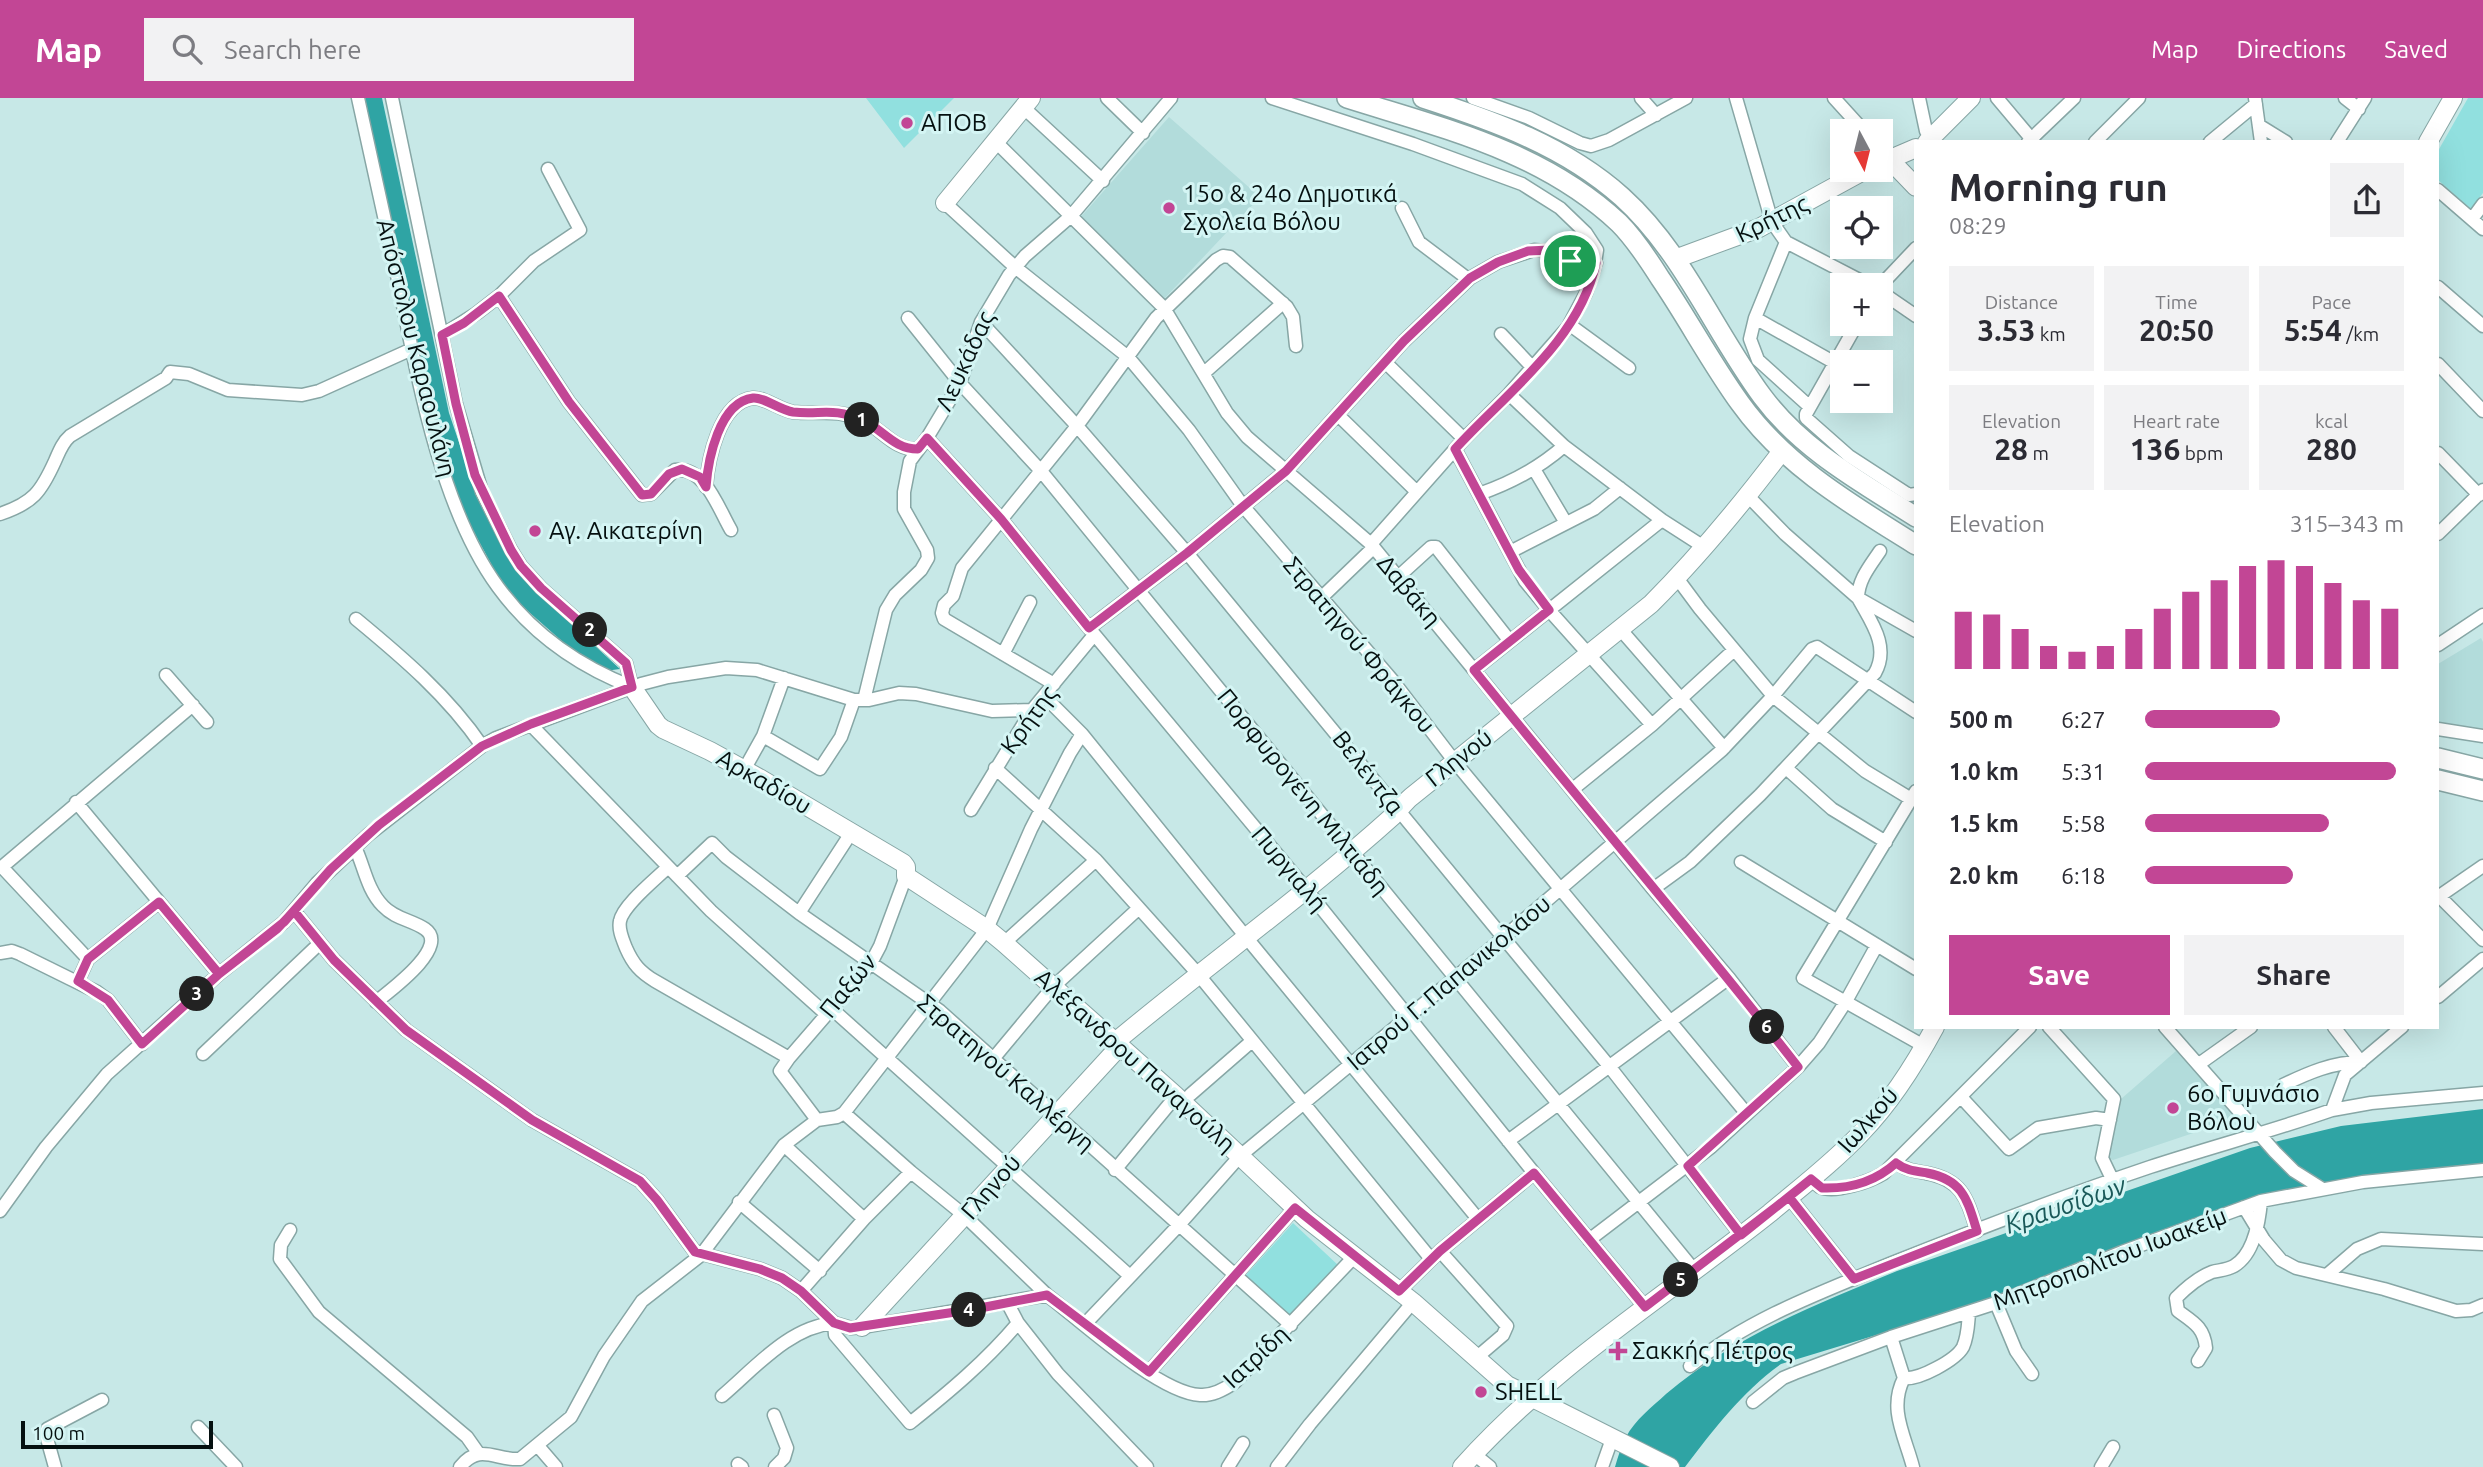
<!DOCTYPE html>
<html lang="en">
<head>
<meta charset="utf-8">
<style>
  :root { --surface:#fff; --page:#f2f2f3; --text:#2b2b33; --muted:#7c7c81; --accent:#c24695 }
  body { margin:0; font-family:Ubuntu,sans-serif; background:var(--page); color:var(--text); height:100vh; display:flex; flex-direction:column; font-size:26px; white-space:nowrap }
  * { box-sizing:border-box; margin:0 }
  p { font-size:23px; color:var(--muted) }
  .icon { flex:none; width:38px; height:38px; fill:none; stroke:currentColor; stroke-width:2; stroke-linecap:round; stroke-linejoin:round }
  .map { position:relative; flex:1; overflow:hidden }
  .panel { position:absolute; left:1914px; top:42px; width:525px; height:889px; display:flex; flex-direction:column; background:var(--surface); border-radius:0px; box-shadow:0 7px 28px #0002 }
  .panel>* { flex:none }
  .needle { width:46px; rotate:173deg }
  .tools { position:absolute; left:1830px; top:21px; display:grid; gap:14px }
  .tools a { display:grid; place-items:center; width:63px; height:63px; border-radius:0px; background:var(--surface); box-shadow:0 7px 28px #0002; font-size:35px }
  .scale { position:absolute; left:21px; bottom:18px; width:192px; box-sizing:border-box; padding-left:7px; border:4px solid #051010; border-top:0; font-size:19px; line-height:24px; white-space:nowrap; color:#051010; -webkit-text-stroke:5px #d4f5f4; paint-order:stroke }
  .pin { position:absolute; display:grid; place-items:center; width:60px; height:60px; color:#fff; margin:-30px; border:4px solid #fff; border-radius:50%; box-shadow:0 2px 7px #0007 }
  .km { position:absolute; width:35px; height:35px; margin:-18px; border-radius:50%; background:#222; color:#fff; font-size:19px; line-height:35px; text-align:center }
  .round { display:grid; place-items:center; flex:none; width:74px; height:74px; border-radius:0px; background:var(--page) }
  .overview { display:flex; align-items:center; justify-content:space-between; height:119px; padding:0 35px }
  h1 { font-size:38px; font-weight:700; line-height:52px }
  .stats { display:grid; grid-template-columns:repeat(3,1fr); gap:10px; height:119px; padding:7px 35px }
  .stats div { display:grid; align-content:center; border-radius:0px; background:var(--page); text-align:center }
  .stats b { font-size:30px; font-weight:700 }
  .stats small { font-size:19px; font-weight:400 }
  .stats p { font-size:19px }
  .chart { height:196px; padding:14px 35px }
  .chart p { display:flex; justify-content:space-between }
  .chart svg { width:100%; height:126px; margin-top:7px; stroke:var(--accent); stroke-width:6 }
  .action { display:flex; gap:14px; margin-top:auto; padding:14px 35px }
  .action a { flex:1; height:80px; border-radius:0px; background:var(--accent); color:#fff; font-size:28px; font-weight:700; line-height:80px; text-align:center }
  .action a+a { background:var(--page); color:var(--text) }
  ul { padding:0 35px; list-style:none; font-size:23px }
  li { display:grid; grid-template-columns:112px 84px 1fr; align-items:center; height:52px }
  li i { height:18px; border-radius:9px; background:var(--accent) }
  header { display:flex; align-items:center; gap:42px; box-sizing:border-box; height:98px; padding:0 35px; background:var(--accent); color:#fff }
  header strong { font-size:33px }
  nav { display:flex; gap:38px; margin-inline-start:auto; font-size:24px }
  .search { width:490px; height:63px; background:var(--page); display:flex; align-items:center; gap:18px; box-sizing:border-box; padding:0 24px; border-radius:0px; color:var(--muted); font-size:26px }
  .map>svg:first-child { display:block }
</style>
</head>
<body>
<header>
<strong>Map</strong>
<div class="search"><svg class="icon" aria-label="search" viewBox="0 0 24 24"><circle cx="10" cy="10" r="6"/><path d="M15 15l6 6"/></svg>Search here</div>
<nav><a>Map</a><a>Directions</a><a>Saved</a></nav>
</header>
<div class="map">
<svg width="2483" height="1369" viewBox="0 0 2483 1369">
  <rect width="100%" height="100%" fill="#c7e8e7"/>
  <path fill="#b2dcdb" d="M 1169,19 L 1260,99 L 1164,201 L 1079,121 Z
    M 2481,540 L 2483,544 L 2483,632 L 2438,626 L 2438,566 Z
    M 2176,953 L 2231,1014 L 2229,1023 L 2113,1062 L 2108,1060 L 2121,1001 Z"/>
  <path fill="#91e0df" d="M 866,0 L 954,0 L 904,50 Z
    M 2468,0 L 2483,0 L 2483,95 L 2471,111 L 2438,82 L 2438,53 Z
    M 1293,1125 L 1338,1167 L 1289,1217 L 1245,1178 Z"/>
  <path fill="#2fa4a4" d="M 365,0 L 382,0 L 449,315 L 479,403 L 506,457 L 524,482 L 620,571 L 597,574 L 513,500 L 503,488 L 461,410 L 426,289 Z
    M 2483,1011 L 2483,1066 L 2319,1086 L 1952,1214 L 1781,1266 C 1742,1294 1714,1331 1685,1369 L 1615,1369 C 1618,1359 1621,1348 1626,1339 C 1635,1322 1652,1309 1666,1296 C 1734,1238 1815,1207 1897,1173 L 2250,1050 L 2341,1028 Z"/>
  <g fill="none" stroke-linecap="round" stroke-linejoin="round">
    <defs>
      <path id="street" d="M 358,0 C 371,61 385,121 398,182 C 417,277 440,410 498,489 C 533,537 578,568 632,589 L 626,565 L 541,490 L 521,468 L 511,452 L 482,394 L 456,306 L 392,0
        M 1107,0 L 1143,35
        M 1272,0 L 1413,46 L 1522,86 L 1560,110 L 1586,135 L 1597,152 L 1594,171 L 1586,195 L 1568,229 L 1509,296 L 1464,341 L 1371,446
        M 1473,0 L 1529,20 L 1580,45 L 1591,48 L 1609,42 L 1686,0
        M 1641,0 L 1656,17
        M 1736,0 L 1772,124 L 1786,144 L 1869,187
        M 1834,0 L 1864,33
        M 1919,0 L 1926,33 L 1933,44
        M 1997,0 L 2034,44
        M 2255,0 L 2261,44
        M 2345,0 L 2359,11
        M 1024,10 L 1103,83
        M 2260,28 L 2286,44
        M 996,44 L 1164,210 L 1227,315 L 1247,339 L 1371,446 L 1653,791 L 1729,880 L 1798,969
        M 2028,44 L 2074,0
        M 2095,44 L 2139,0
        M 2210,44 L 2256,6
        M 2337,44 L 2365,0
        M 2438,92 L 2483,131
        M 945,105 L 1015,169 L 1128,259 L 1189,332 L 1243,408 L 1393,583 L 1455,664 L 1747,1016
        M 1402,110 L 1419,144 L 1468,181
        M 2472,121 L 2483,106
        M 1786,144 L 1755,220 L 1835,265
        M 1881,187 L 1916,150
        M 2438,189 L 2483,228
        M 1881,194 L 1916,218
        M 499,198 L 569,304 L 642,397 L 651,396 L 675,372 C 705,368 718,410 731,432
        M 908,220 L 960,285 L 1041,373 L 1694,1172
        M 1755,220 L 1750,241 L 1758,262 L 1810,309
        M 981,224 L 1077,328 L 1187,455 L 1609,968 L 1741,1137
        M 1857,226 L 1806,316 L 1806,320 L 1849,358 L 1909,397 L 1916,396
        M 1570,227 L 1629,270
        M 1501,236 L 1533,270
        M 442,237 L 477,215 L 499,198 L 534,163 L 580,132 L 548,71
        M 1385,264 L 1464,341
        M 2438,266 L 2483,313
        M 1204,275 L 1283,205
        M 1509,296 L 1564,348 L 1662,422 L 1704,449
        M 1338,317 L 1417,394
        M 927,340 L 1001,421 L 1089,530 L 1306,791 L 1534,1075 L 1645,1209
        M 1455,351 L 1525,483 L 1549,512 L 1652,627
        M 2438,355 L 2479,397
        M 1534,371 L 1566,425
        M 706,389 C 708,362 719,304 753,300 C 764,299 780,312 793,314 C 820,317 835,310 862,322 C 883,331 893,352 918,351
        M 1479,396 C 1511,385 1539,370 1564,348
        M 1748,398 L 1785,436 L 1858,500 L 1916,533
        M 0,416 C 33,405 41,394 55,363 C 59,354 62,345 70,338 L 166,280 L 170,274 L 189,276 L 228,292 L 302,297 L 319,293 L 412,251
        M 2438,436 L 2483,392
        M 1510,454 L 1594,411 L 1620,390
        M 1398,479 L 1431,449 L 1436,449 L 1509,542
        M 1677,480 L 1700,511 L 1773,598 L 1865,673 L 1911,701
        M 1321,500 L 1373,450
        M 356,521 C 402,559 448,598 482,648
        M 1089,530 L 1187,455 L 1286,373 L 1404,243 L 1470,180 L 1498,164 L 1534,152 L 1556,154 L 1577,166 L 1596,165
        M 1621,532 L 1724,650
        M 2438,547 L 2483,517
        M 1003,556 L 1030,504
        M 1474,572 L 1662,422
        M 166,577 L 207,624
        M 1054,586 L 944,521 L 942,515 L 944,507 L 953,498 L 962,470 L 1077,328 L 1156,220 L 1216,162 L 1223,158 L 1230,159 L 1287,209 L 1293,219 L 1296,248
        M 1044,598 L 1082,636 L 1246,839 L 1478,1121
        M 864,602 L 886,512 L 895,497 L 921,472 L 928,460 L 927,452 L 904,411 L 904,394 L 910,363 L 927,340 L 960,285 L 981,224 L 1009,177 L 1025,158 L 1071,118 L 1171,0
        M 531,627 L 711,813 L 826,916
        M 2438,631 L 2483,638
        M 763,638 L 820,671 L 841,639 L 854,602
        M 995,670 L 1096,762 L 1198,876 L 1431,1161
        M 1786,670 L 1832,711 L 1886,744
        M 744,672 L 763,638 L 784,580
        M 1573,691 L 1652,627 L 1734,552
        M 1916,693 L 1803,880 L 1924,948
        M 76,704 L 219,876
        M 971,712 L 1032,612 L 1094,537
        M 355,749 C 364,768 367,792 383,808 C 395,821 412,822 425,831 C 451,849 388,894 376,904
        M 1741,764 L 1916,871
        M 668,769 C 656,781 623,807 620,823 C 618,832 623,842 626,850 C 633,866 640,874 655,883 L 789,960 L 780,973 L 817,1022
        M 677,778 L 712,745 L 726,759 L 799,815 L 940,913 L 1291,1227
        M 1653,791 L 1690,764 L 1760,697 L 1875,575 C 1890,548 1871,524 1858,500 C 1858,482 1870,468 1880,453
        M 2438,797 L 2483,842
        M 2438,799 L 2483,768
        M 294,813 L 334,862 L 406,932 L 532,1022 L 640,1083 L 657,1102 L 695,1154 L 760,1171 L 782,1180 L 801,1193 L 834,1225 L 851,1230 L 862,1229 L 1047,1197 C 1081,1223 1159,1295 1200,1297 C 1213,1298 1225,1291 1235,1284 L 1354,1159
        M 799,815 L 851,735
        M 1004,845 L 1096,762
        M 0,855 L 12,853 L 20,856 L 97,894 L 108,902 L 142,946
        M 88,861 L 2,769 L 193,607
        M 78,883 L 88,861 L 159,804
        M 2438,899 L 2483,861
        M 831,910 L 1130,1178
        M 2049,929 L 2114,1001 L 2102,1060 L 2113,1083
        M 2165,929 L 2275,1054 L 2294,1073 L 2321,1090
        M 2334,929 L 2361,964
        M 203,956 L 320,845
        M 789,960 L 871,865 L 880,848 L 906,778
        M 993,961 L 1053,889 L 1139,810
        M 2199,966 L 2251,929
        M 2283,987 C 2308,975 2333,964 2361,964
        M 1190,997 L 1252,943
        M 1961,999 L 2009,1051 L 2038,1030 L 2096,1020 L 2110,1022
        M 2332,1012 L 2371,1005 L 2483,995
        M 844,1015 L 911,1074 L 965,1118 L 1047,1197
        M 1508,1043 L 1729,880
        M 784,1047 L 864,1121
        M 1896,1064 C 1905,1072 1915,1073 1926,1075 C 1963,1082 1967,1101 1977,1133
        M 1115,1072 L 1176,998
        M 1811,1081 C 1813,1082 1818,1088 1820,1089 C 1835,1096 1871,1083 1884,1075 L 2030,929
        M 1789,1099 L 1854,1181
        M 739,1104 L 820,1173
        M 2244,1109 L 2264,1142 L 2281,1162 L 2296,1170 L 2384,1191 L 2456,1213 L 2471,1212 L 2483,1207
        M 0,1113 L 46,1049 L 107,976 L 219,876 L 284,824 L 317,785 L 368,737 L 482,648 L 496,640 L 641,586 L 668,579 L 726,570 L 757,572 L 854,602 L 869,602 L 899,595 L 916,596 L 992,613 L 1032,612
        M 290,1132 L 281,1147 L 280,1161 L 319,1214 L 467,1339 L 479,1356
        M 1589,1142 L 1711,1049 L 1798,969 L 1819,945 L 1845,905 L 1877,847
        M 1440,1153 L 1507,1228 L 1503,1237 L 1476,1260
        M 2328,1176 L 2357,1151 L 2381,1141 L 2483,1146
        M 801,1193 L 864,1121 L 911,1074
        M 1399,1193 L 1440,1153 L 1534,1075
        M 1007,1204 L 1018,1225 L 1058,1276 L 1147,1369
        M 1996,1205 L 2016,1253 L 2032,1276
        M 1085,1226 L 1178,1128 L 1240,1058 L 1503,840 L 1722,652 L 1773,598 L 1812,551 L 1817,549 L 1823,553 L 1916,614
        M 1891,1239 L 1904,1280 C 1888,1311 1905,1338 1913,1369
        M 2198,1263 L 2206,1250 C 2204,1229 2193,1224 2178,1213 L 2176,1200 C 2186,1190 2199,1179 2212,1174 C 2220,1172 2227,1172 2234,1168 C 2254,1156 2259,1125 2261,1103
        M 1690,1268 C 1750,1220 1822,1194 1892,1165 C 1977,1131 2064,1098 2150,1069 C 2211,1049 2272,1033 2332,1012 L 2345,977 L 2402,929
        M 1149,1274 L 1295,1110
        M 1904,1280 C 1919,1282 1956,1262 1963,1249 C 1968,1238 1968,1226 1969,1215
        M 722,1298 C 755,1270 789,1229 834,1225 L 835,1237 L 910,1325 C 949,1294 986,1263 1018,1225
        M 1753,1304 L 1783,1280 L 1795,1275 L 1891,1239 L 1996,1205 L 2122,1154 L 2261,1103 L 2363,1084 L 2483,1072
        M 774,1317 L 787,1350 L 784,1360 L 775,1369
        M 198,1329 L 236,1369
        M 538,1348 L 556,1369
        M 1474,1356 L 1490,1369
        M 738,1366 L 742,1369
        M 55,1369 L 46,1337 L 47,1331 L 102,1302
        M 460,1369 C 480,1344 496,1363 520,1361 L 571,1319 L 604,1258 L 642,1203 L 701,1157 L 784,1047 L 817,1022 L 837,1019 L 844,1015 L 987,831 L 1031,731 L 1070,655 L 1082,636
        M 1228,1369 L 1243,1345
        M 1277,1369 L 1310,1326 L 1413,1204
        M 1602,1369 L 1613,1338
        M 2101,1369 L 2113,1349"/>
      <path id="secondary" d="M 1927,44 L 1971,0
        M 2428,44 L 2453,0
        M 1890,62 L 1916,89
        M 1881,65 L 1916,50
        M 945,105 L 1031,0
        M 1675,161 L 1759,130 L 1865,72
        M 632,589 L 658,627 L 663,631 L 710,653 L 761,681 L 903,765 L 906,769 L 906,778 L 987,831 L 1004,845 L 1176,998 L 1307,1121 L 1413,1204 L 1507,1287 L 1670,1369
        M 1114,945 C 1206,868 1304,798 1393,718 C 1399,712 1404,705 1411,699 L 1651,506 C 1699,458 1741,407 1782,353
        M 862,1229 L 1119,949
        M 1462,1369 C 1551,1269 1666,1198 1770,1115 C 1801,1089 1834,1064 1862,1034 C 1891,1004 1915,966 1935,929"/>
      <path id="primary" d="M 1347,0 C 1445,31 1542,53 1619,125 C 1635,141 1648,161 1660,180 C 1688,221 1711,265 1740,305 C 1785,368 1852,407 1916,447
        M 1423,0 C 1494,23 1565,48 1622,99 C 1683,154 1714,233 1762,298 C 1802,352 1861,384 1916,419
        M 2438,660 L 2483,671
        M 2438,682 L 2483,693"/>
    </defs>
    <use href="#street" stroke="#87a6a5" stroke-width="15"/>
    <use href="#secondary" stroke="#87a6a5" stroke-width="20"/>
    <use href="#primary" stroke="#87a6a5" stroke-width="22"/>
    <use href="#street" stroke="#fff" stroke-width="12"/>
    <use href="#secondary" stroke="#fff" stroke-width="18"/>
    <use href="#primary" stroke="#fff" stroke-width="19"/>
  </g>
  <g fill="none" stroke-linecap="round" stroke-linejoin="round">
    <defs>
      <path id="route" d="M 1570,163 L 1550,152 L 1528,153 L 1498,164 L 1470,180 L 1404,243 L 1286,373 L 1187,455 L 1089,530 L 1001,421 L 927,340 L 918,351 C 893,351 883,331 862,322 C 833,309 821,317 793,314 C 780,312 764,299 753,300 C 719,304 708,362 706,389 L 700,379 L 682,371 L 669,376 L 651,396 L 642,397 L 569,304 L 499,198 L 464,225 L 442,237 L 456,306 L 475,377 L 511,452 L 521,468 L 541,490 L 626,565 L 632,589 L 531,626 L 482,648 L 379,727 L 331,771 L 284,824 L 219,876 L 159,804 L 88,861 L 78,883 L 108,902 L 142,946 L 219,876 L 277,831 L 294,813 L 334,862 L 406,932 L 532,1022 L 640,1083 L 657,1102 L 695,1154 L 760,1171 L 782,1180 L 801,1193 L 834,1225 L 850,1230 L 975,1211 L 1047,1197 L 1149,1274 L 1295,1110 L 1399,1193 L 1440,1153 L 1534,1075 L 1645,1209 L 1789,1099 L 1854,1181 L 1977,1133 C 1967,1101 1963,1082 1927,1075 C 1915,1073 1905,1072 1896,1065 C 1876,1083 1850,1091 1822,1090 L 1811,1081 L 1741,1137 L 1688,1068 L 1798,969 C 1693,834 1581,705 1474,572 L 1549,512 L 1519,472 L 1455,351 C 1506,295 1579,243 1596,165 L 1581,166 L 1570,163"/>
    </defs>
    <use href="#route" stroke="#fff" stroke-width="14"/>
    <use href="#route" stroke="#c24695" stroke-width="9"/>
  </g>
  <g fill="#c24695" stroke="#d4f5f4" stroke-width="2.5">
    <circle cx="907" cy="25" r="7"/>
    <circle cx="1169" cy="110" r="7"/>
    <circle cx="535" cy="433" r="7"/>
    <circle cx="2173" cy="1010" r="7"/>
    <path d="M1614.5 1242.5h7v7h7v7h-7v7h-7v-7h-7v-7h7z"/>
    <circle cx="1481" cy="1294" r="7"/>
  </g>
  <g text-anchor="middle" stroke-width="6" stroke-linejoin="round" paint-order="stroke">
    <g font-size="24" fill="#051010" stroke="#d4f5f4" text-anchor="start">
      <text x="921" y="33">ΑΠΟΒ</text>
      <text x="1183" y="104">15ο &amp; 24ο Δημοτικά<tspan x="1183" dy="28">Σχολεία Βόλου</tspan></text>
      <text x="549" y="441">Αγ. Αικατερίνη</text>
      <text x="2187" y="1004">6ο Γυμνάσιο<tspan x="2187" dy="28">Βόλου</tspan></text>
      <text x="1632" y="1261">Σακκής Πέτρος</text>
      <text x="1495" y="1302">SHELL</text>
    </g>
    <g font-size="24" fill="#051010" stroke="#d4f5f4">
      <text transform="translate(1772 121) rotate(-26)" y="8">Κρήτης</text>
      <text transform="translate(416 250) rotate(76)" y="8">Απόστολου Καραουλάνη</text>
      <text transform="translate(965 263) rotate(-65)" y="8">Λευκάδας</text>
      <text transform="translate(1409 493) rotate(50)" y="8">Δαβάκη</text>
      <text transform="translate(1359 547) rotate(50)" y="8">Στρατηγού Φράγκου</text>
      <text transform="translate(1029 622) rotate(-54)" y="8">Κρήτης</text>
      <text transform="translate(1459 660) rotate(-38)" y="8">Γληνού</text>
      <text transform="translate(1368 675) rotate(52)" y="8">Βελέντζα</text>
      <text transform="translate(764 684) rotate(30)" y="8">Αρκαδίου</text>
      <text transform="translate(1303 694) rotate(51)" y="8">Πορφυρογένη Μιλτιάδη</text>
      <text transform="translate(1289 771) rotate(50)" y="8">Πυργιαλή</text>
      <text transform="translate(1449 885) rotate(-40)" y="8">Ιατρού Γ. Παπανικολάου</text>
      <text transform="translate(848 888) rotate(-51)" y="8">Παξών</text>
      <text transform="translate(1135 963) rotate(42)" y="8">Αλέξανδρου Παναγούλη</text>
      <text transform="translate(1006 975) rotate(41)" y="8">Στρατηγού Καλλέργη</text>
      <text transform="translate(1868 1022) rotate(-49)" y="8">Ιωλκού</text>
      <text transform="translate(991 1089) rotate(-49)" y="8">Γληνού</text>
      <text transform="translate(2110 1161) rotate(-21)" y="8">Μητροπολίτου Ιωακείμ</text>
      <text transform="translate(1256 1259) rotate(-43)" y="8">Ιατρίδη</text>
    </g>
    <g font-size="26" font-style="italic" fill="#1a5959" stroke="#d4f5f4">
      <text transform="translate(2065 1107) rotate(-19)" y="9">Κραυσίδων</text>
    </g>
  </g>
</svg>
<div class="tools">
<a><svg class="needle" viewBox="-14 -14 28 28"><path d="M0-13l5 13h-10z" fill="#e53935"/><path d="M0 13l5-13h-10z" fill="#7c7c81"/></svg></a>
<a><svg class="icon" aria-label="locate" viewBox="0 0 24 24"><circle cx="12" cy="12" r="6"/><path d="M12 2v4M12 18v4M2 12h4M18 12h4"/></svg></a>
<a>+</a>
<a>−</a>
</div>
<div class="scale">100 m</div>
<div class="pin" style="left:1570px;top:163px;background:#1e9e55"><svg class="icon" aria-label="arrive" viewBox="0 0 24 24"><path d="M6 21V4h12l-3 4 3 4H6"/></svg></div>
<b class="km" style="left:862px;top:322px">1</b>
<b class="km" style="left:590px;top:532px">2</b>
<b class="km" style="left:197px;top:896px">3</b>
<b class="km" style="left:969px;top:1212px">4</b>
<b class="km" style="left:1681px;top:1182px">5</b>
<b class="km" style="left:1767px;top:929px">6</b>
<section class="panel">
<div class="overview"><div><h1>Morning run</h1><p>08:29</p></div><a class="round"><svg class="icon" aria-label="share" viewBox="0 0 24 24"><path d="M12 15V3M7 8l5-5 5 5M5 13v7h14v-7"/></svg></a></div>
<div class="stats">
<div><p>Distance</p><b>3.53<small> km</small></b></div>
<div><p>Time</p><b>20:50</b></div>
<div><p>Pace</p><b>5:54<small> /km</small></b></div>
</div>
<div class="stats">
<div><p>Elevation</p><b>28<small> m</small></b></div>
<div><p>Heart rate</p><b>136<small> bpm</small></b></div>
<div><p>kcal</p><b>280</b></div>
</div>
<div class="chart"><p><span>Elevation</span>315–343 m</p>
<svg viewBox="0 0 160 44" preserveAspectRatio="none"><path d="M5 44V24M15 44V25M25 44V30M35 44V36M45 44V38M55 44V36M65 44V30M75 44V23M85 44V17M95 44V13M105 44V8M115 44V6M125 44V8M135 44V14M145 44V20M155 44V23"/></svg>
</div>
<ul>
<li><b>500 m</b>6:27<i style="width:52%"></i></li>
<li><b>1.0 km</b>5:31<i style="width:97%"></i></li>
<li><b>1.5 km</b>5:58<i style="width:71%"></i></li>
<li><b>2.0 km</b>6:18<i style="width:57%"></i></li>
</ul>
<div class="action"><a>Save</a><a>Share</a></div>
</section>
</div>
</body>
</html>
